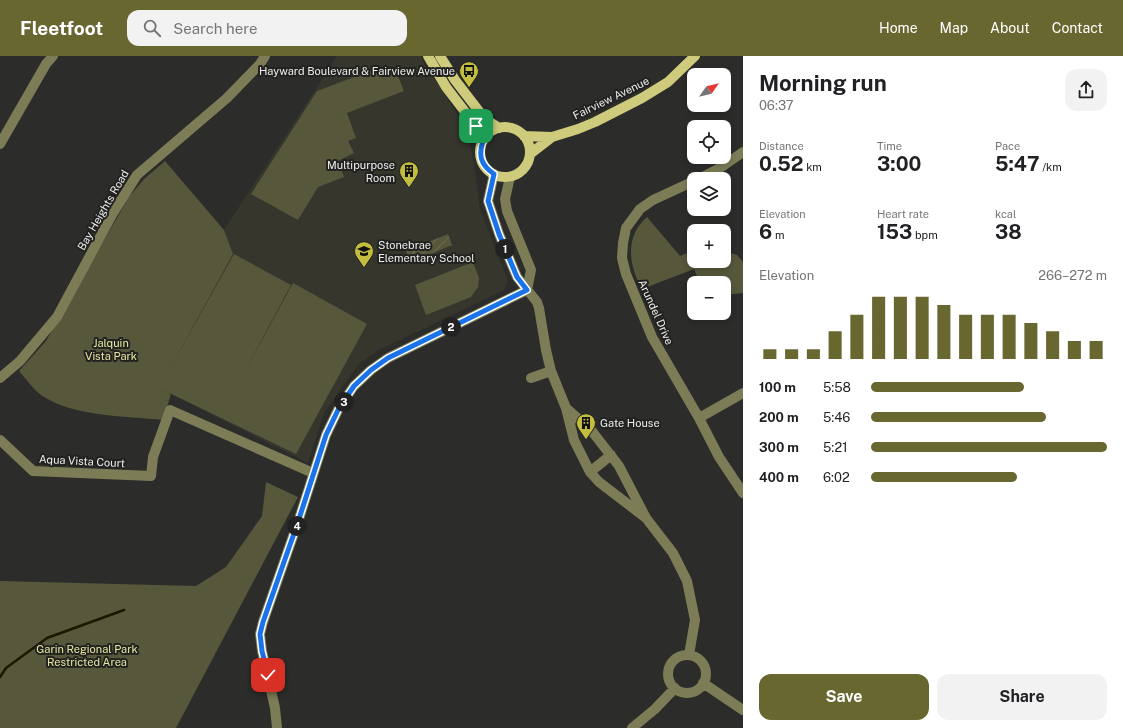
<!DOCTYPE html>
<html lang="en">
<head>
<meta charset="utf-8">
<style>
  :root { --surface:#fff; --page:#f2f2f2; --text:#202124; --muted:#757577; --accent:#696730 }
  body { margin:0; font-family:"Public Sans",sans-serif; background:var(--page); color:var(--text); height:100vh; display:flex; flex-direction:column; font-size:15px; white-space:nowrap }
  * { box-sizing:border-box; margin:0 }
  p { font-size:13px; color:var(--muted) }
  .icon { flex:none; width:22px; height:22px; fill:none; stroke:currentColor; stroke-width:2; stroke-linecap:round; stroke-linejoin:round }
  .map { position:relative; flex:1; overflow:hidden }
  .drawer { display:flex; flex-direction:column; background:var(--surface); width:380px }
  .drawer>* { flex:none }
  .needle { width:26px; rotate:56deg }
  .controls { position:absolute; left:687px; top:12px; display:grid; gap:8px }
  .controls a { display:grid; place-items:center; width:44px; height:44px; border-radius:8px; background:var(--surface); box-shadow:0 2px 6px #0003; font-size:20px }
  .pin { position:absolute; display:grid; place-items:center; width:34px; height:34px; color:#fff; margin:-17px; border-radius:8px; box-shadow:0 2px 6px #0006 }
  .km { position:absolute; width:20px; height:20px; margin:-10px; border-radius:50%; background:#222; color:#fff; font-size:11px; line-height:20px; text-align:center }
  .round { display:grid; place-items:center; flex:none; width:42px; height:42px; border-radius:12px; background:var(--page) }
  .head { display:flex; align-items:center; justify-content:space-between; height:68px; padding:0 16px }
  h1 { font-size:22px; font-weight:700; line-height:30px }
  .metrics { display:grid; grid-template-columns:repeat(3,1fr); gap:6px; height:68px; padding:4px 16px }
  .metrics div { display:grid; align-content:center }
  .metrics b { font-size:20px; font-weight:700 }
  .metrics small { font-size:11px; font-weight:400 }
  .metrics p { font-size:11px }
  .chart { height:112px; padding:8px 16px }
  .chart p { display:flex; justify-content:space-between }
  .chart svg { width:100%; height:72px; margin-top:4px; stroke:var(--accent); stroke-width:6 }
  .primary-button { display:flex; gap:8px; margin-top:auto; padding:8px 16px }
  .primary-button a { flex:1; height:46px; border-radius:12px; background:var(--accent); color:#fff; font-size:16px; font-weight:700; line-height:46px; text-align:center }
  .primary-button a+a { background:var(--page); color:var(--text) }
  ul { padding:0 16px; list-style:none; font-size:13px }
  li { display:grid; grid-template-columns:64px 48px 1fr; align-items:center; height:30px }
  li i { height:10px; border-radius:5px; background:var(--accent) }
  header { display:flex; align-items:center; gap:24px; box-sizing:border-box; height:56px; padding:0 20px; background:var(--accent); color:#fff }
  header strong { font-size:19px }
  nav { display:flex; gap:22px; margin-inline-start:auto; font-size:14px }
  .search { width:280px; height:36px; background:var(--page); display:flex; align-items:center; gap:10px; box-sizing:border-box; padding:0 14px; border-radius:12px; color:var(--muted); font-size:15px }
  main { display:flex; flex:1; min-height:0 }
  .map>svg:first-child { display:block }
</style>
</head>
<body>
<header>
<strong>Fleetfoot</strong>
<div class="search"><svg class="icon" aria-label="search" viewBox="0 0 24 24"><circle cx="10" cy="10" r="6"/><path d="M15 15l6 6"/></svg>Search here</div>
<nav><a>Home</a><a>Map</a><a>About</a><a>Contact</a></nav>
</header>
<main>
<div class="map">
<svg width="743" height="672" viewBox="0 0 743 672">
  <defs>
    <pattern id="garden-furrows" width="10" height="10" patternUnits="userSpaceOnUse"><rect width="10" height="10" fill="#57573c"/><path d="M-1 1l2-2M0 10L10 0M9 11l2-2" fill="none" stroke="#6f6f58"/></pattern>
  </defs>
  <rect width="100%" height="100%" fill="#2c2c2a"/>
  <path fill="#36362d" d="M 337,0 L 421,0 L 424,8 L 442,34 L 468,76 L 476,122 L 480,153 L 508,225 L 504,234 L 377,295 L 358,309 L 324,357 L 308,407 L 159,332 L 233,198 L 224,174 Z"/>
  <path fill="#57573c" d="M 381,11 L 398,20 L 404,35 L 347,57 L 356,82 L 348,85 L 354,97 L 338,105 L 344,121 L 318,131 L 298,164 L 251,138 L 317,35 Z
    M 165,105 L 224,174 L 233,198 L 168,316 L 234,198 L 291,229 L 239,326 L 293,227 L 367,268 L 296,398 L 159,332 L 171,338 L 163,364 C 126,360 73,361 41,339 C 34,334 25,322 19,315 L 46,285 L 129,141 L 144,123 Z
    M 647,161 L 680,200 L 694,194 L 694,205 L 724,205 L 724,195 L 737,199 L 743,206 L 743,237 L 724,239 L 724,227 L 700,227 L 694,213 L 642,233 C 629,210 624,181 647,161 Z
    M 473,206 L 479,222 L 478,231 L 471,241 L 426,259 L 415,229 Z
    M 266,426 L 298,441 L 176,672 L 0,672 L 0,525 L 196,530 L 226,511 L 262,460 Z"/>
  <path fill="url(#garden-furrows)" d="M 448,178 L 452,189 L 410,207 L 406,195 Z"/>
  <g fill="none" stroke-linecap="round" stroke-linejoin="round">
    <path stroke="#1a1900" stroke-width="2.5" d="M 0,621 L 6,612 L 47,582 L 124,554"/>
    <path stroke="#7c7c56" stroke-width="10" d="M 0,88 L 46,8 L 53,0
      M 494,118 L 488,145 L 499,178 L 517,221 L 537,246 L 539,252 L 546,294 L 551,315 L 566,352 L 574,384 L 590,416 L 599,426 L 646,462
      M 510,121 L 505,143 L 507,155 L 531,214 L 527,234
      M 699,123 L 720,112 L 743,96
      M 694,125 L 653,144 L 640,153 L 626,172 L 623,187 L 622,202 L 626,218 L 652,281 L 699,362 L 719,401 L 743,437
      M 0,322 L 20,305 L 57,261 L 113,157 L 137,119 L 227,42 L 260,8 L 265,0
      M 531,322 L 551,315
      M 566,352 L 591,374 L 619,410 L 646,462 L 673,497 L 687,525 L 695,564 L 689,599
      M 699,362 L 743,337
      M 0,384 L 33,415 L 151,420 L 153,401 L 170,354 L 313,417
      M 590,416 L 611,399
      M668 618a19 19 0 1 1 38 0a19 19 0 1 1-38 0Z
      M 703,627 L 743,654
      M 277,672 L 275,652 L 262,595 L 260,578 L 263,566 L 298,466 L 326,379 L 339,352 L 354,330 L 371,314 L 388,302 L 527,234
      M 632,672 L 655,653 L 675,632"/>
    <path stroke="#cecc7c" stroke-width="10" d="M 428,0 L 446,31 L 476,70 L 483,85
      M 440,0 L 455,24 L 485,63 L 499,72
      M480 96a25 25 0 1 1 50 0a25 25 0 1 1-50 0Z
      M 524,80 L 552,81
      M 530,98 L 552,81 L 578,73 L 595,66 L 642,42 L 668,26 L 695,0"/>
  </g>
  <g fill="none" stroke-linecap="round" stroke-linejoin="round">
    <defs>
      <path id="route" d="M 268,619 L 262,595 L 260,578 L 263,566 L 298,466 L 326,379 L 339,352 L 354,330 L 371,314 L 388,302 L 527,234 L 517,221 L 499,178 L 488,145 L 494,118 C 481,109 478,100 483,85 L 476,70"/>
    </defs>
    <use href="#route" stroke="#fff" stroke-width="8"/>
    <use href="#route" stroke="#1a73e8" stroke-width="5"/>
  </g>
  <defs>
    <symbol id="bus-pin" viewBox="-11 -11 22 30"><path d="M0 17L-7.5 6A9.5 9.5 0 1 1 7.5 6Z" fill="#c2bd3f" stroke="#222220"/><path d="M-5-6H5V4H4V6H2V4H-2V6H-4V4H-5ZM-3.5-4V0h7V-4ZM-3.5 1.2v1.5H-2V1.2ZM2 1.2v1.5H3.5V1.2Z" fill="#111"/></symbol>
    <symbol id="building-pin" viewBox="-11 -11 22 30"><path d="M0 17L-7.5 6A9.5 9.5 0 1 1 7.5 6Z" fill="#c2bd3f" stroke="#222220"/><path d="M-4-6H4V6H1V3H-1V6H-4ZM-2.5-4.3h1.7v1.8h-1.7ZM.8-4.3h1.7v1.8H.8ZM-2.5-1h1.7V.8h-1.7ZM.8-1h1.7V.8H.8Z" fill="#111"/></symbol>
    <symbol id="school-pin" viewBox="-11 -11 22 30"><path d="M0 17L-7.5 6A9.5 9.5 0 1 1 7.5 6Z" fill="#c2bd3f" stroke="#222220"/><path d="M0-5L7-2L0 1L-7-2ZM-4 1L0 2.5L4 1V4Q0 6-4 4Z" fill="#111"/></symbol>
  </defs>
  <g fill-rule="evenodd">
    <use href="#bus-pin" x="458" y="4" width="22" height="30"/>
    <use href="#building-pin" x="398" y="104" width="22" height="30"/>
    <use href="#school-pin" x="353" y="184" width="22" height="30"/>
    <use href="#building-pin" x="575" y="356" width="22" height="30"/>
  </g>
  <g text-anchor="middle" stroke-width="4" stroke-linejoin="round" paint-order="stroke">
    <g font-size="11" fill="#eeeeed" stroke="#222220" text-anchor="end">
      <text x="455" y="19">Hayward Boulevard &amp; Fairview Avenue</text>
      <text x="395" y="113">Multipurpose<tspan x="395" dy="13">Room</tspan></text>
      <text x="378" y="193" text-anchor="start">Stonebrae<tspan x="378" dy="13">Elementary School</tspan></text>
      <text x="600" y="371" text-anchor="start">Gate House</text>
    </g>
    <g font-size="11" fill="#eeeeed" stroke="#222220">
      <text transform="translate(611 42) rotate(-26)" y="4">Fairview Avenue</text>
      <text transform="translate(103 154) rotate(-60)" y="4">Bay Heights Road</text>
      <text transform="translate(656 256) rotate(66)" y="4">Arundel Drive</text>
      <text transform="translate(82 405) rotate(3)" y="4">Aqua Vista Court</text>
    </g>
    <g font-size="11" fill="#e9e8a1" stroke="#222220">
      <text x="111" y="291">Jalquin<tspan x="111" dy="13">Vista Park</tspan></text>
      <text x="87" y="597">Garin Regional Park<tspan x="87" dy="13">Restricted Area</tspan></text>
    </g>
  </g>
</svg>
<div class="controls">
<a><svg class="needle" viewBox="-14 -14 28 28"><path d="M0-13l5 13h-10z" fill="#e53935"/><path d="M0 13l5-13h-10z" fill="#757577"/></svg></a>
<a><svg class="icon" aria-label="locate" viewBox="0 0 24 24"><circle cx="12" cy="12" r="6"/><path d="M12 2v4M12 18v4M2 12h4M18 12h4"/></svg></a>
<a><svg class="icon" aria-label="layers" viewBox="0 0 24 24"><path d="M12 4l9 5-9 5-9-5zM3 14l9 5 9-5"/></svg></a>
<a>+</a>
<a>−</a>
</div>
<div class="pin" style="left:476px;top:70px;background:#1e9e55"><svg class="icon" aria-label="arrive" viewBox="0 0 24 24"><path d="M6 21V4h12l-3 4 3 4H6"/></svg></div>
<div class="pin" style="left:268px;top:619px;background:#d93025"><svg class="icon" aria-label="check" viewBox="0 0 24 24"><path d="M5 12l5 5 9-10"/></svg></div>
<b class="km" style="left:505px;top:193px">1</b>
<b class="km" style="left:451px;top:271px">2</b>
<b class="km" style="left:344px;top:346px">3</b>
<b class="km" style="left:297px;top:470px">4</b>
</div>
<section class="drawer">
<div class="head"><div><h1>Morning run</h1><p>06:37</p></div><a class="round"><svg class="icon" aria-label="share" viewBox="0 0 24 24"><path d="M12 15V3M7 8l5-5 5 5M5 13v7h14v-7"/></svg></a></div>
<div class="metrics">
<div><p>Distance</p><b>0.52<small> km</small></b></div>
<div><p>Time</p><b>3:00</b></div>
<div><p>Pace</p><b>5:47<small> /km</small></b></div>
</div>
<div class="metrics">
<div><p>Elevation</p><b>6<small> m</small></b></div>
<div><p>Heart rate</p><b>153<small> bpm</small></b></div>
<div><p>kcal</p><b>38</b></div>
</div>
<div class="chart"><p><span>Elevation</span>266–272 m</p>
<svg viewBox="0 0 160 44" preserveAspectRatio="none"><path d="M5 44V38M15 44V38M25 44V38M35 44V27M45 44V17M55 44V6M65 44V6M75 44V6M85 44V11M95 44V17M105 44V17M115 44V17M125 44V22M135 44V27M145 44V33M155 44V33"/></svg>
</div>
<ul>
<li><b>100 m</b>5:58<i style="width:65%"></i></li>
<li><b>200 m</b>5:46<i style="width:74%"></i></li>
<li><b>300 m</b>5:21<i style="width:100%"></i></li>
<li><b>400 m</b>6:02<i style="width:62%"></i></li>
</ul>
<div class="primary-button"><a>Save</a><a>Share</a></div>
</section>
</main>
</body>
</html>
